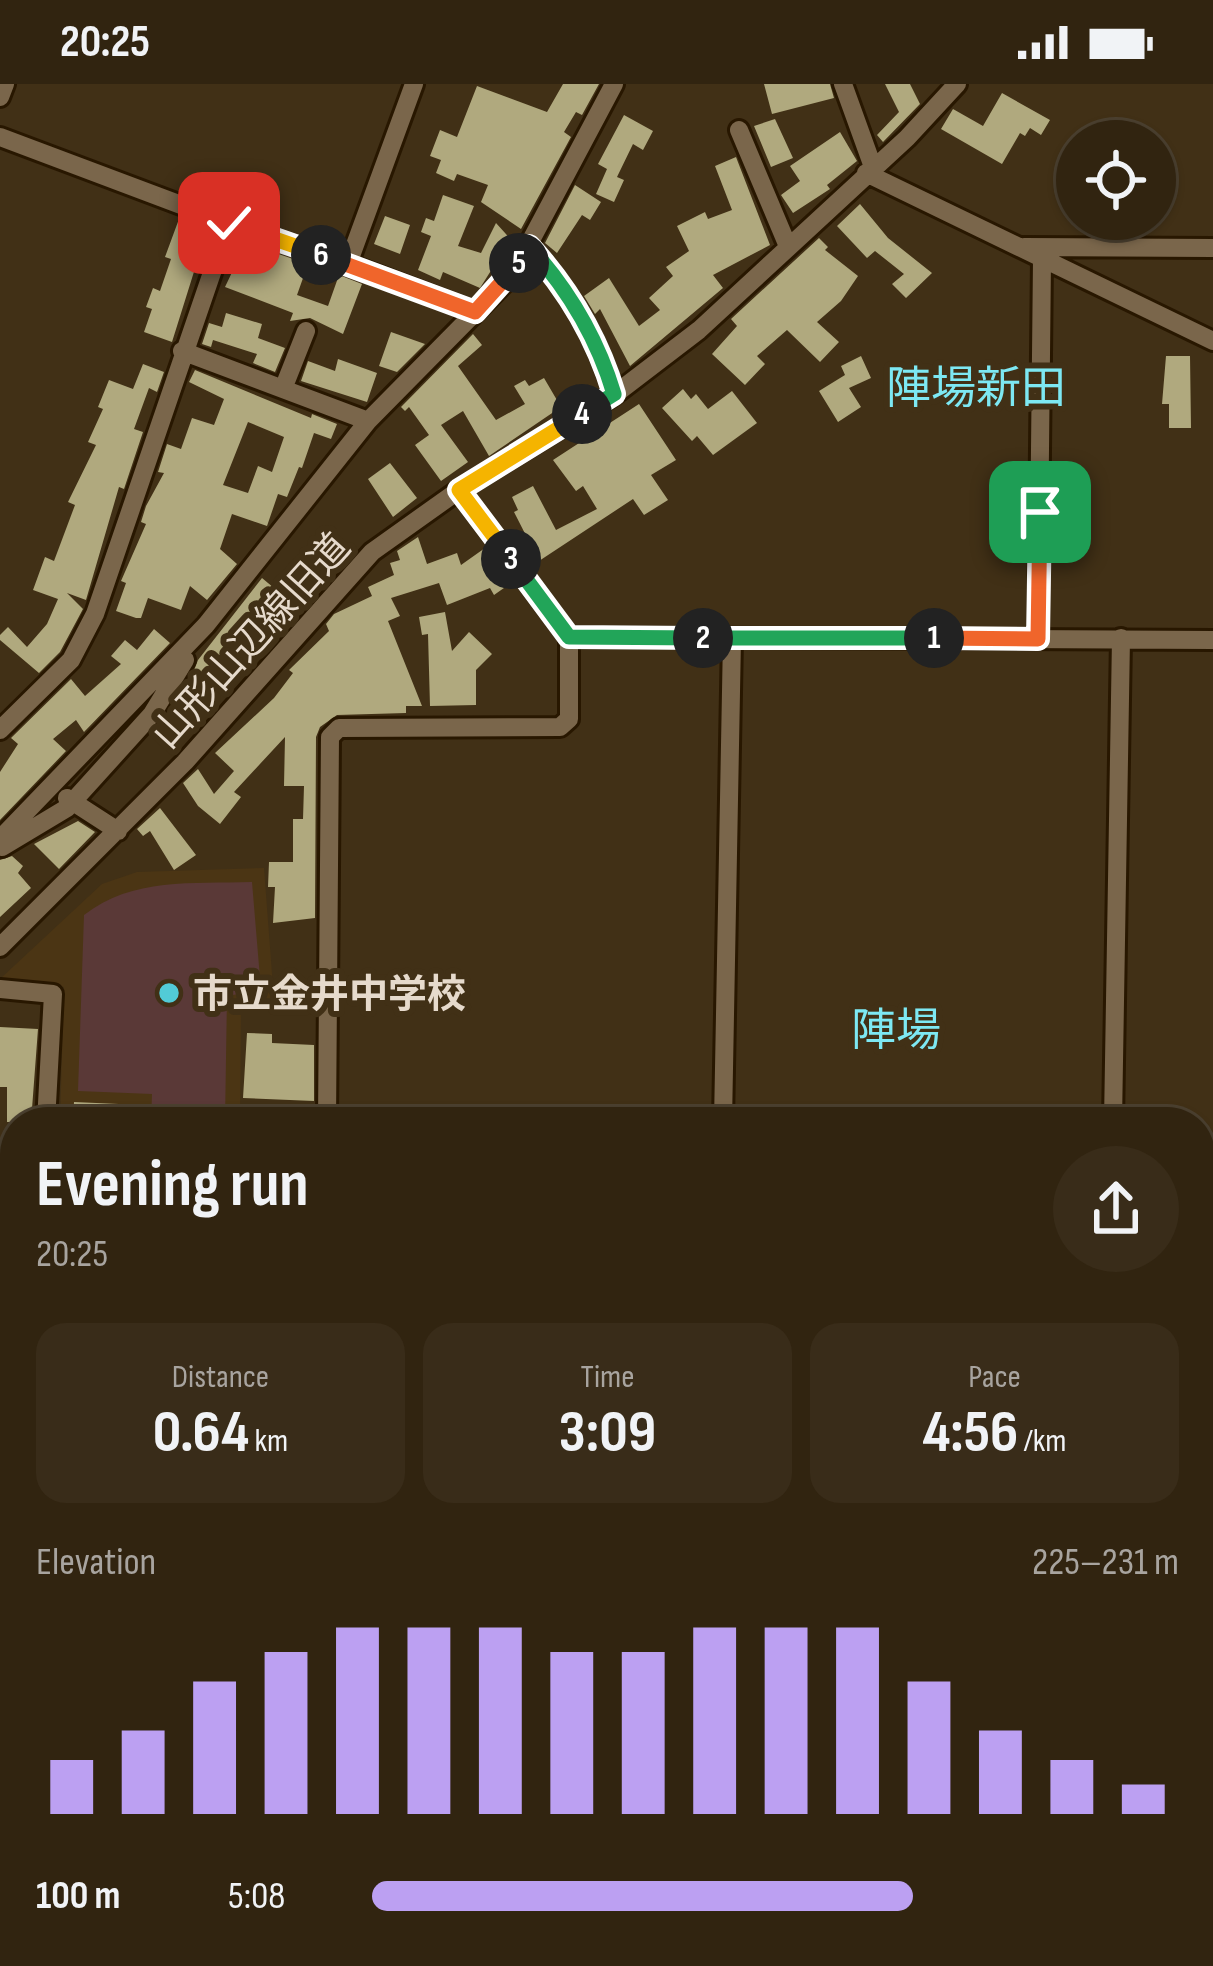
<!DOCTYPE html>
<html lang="en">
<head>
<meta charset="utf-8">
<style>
  :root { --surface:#312410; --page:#392c19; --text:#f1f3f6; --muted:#a8a49f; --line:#4c4130; --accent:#bca0f2 }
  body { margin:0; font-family:"Sofia Sans Condensed","Noto Sans JP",sans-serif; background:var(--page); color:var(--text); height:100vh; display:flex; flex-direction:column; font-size:45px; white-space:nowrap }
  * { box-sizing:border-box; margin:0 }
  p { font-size:39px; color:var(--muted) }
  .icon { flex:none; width:66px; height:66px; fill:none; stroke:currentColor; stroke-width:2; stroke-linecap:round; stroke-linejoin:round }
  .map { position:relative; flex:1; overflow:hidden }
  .drawer { position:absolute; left:0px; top:1023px; width:1215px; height:861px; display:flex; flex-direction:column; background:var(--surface); border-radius:48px 48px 0 0; box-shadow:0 3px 9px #0004,0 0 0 3px var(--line) }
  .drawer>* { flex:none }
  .buttons { position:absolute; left:1056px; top:36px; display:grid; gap:24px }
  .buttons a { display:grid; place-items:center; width:120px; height:120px; border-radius:50%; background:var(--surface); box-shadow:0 3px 9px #0004,0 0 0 3px var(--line); font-size:60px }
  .pin { position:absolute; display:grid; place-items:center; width:102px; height:102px; color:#fff; margin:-51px; border-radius:24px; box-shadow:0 6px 18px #0006 }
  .km { position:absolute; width:60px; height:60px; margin:-30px; border-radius:50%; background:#222; color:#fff; font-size:33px; line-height:60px; text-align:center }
  .round { display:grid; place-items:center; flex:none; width:126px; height:126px; border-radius:63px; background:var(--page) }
  .head { display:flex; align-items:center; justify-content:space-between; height:204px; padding:0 36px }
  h1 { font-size:66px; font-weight:700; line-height:90px }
  .metrics { display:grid; grid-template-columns:repeat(3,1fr); gap:18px; height:204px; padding:12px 36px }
  .metrics div { display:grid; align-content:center; border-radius:30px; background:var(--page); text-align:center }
  .metrics b { font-size:60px; font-weight:700 }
  .metrics small { font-size:33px; font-weight:400 }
  .metrics p { font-size:33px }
  .chart { height:336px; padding:24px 36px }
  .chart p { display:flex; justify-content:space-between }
  .chart svg { width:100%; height:216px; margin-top:12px; stroke:var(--accent); stroke-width:6 }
  ul { padding:0 36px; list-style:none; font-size:39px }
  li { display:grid; grid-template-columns:192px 144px 1fr; align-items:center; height:90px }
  li i { height:30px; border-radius:15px; background:var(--accent) }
  .status { display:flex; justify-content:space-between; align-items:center; height:84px; padding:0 60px; background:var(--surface); direction:ltr }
  .status svg { height:33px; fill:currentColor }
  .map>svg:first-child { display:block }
</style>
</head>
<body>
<div class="status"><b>20:25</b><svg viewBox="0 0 49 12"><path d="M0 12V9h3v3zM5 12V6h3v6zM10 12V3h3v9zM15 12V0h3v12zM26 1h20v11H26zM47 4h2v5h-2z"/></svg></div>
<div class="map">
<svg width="1213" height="1882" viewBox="0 0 1213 1882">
  <rect width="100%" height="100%" fill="#413016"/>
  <path fill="#4b3514" d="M 264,784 L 274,916 L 241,924 L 240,1038 L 60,1038 L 64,903 L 0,895 L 102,800 L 137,788 Z"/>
  <path fill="#5a3937" d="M 252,798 L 261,906 L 227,912 L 225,1038 L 151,1038 L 152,1010 L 78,1007 L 84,831 C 133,793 192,800 252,798 Z"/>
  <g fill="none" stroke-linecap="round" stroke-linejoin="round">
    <path stroke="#4c5b36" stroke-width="4.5" d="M 1200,1709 L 1213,1700
      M 1077,1882 L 1084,1876"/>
  </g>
  <path fill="#b0a97e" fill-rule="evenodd" d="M 563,0 L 599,0 L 582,31 L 576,28 L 564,48 L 571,53 L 521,145 L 481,118 L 488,101 L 457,90 L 454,97 L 436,89 L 441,76 L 430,72 L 440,46 L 457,53 L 477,2 L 547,28 Z
    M 764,0 L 830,0 L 834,14 L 772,30 Z
    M 885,0 L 910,0 L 920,20 L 883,58 L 877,51 L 899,28 Z
    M 1002,9 L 1050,36 L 1041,51 L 1030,44 L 1025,52 L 1020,49 L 1002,80 L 941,45 L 953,25 L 983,42 Z
    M 624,31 L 653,47 L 643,66 L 633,60 L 617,93 L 624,96 L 614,118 L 596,110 L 607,85 L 598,80 Z
    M 775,35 L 793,74 L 771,83 L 754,42 Z
    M 840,48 L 857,77 L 827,101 L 830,105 L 793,129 L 781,111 L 800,97 L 790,82 Z
    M 736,73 L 770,161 L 713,191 L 723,204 L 630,282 L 600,225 L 595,230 L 584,212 L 609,194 L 639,242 L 660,226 L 649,214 L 673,192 L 666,183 L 689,167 L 677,142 L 705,128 L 708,135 L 732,126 L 715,82 Z
    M 575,101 L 601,118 L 590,136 L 582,131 L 557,169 L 545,159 Z
    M 443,111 L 474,122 L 458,162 L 481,169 L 496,139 L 514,159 L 502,182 L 495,189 L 492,185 L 480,204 L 443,188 L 440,196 L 418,186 L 431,152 L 421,148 L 426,134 L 434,137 Z
    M 860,120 L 888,154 L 932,189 L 906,214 L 892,200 L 904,190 L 875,167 L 867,174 L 837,142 Z
    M 385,132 L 410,141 L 400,170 L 374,160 Z
    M 179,135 L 212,147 L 207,161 L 203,159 L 172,258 L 144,248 L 152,225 L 146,223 L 153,204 L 160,207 L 171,175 L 165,173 Z
    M 819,154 L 828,163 L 825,166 L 858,192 L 841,217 L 817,238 L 839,258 L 820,278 L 787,246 L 757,272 L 765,280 L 745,301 L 712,270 L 737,242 L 731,235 Z
    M 246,159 L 308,180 L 297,211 L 328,222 L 339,191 L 362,200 L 343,250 L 310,234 L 290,237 L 293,229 L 225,203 Z
    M 226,229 L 262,240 L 258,254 L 285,264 L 275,288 L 253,279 L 257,270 L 213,256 L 211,263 L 202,260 L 209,239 L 222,243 Z
    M 391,248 L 425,260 L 397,288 L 379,282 Z
    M 473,250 L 482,261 L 458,282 L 496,336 L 525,320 L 514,302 L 525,296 L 529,302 L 544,294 L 561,323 L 489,372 L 463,327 L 441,341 L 468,378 L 441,397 L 415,361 L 429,351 L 409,323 L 405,327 L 401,323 Z
    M 861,272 L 871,294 L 849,304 L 861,323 L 838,338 L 819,307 L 845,291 L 841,282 Z
    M 1166,272 L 1190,272 L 1191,344 L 1169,344 L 1169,320 L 1162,320 Z
    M 338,275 L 377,289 L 367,318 L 301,297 L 308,277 L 335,287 Z
    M 143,280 L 164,288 L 157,308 L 149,304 L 134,345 L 143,348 L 124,405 L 119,403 L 86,516 L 67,509 L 83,525 L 60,568 L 39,589 L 0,556 L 0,551 L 8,543 L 27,563 L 47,540 L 58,515 L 33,506 L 45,473 L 54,477 L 75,421 L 68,418 L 96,361 L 88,358 L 103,325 L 98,323 L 109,296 L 133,305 Z
    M 195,286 L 311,334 L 312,330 L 337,340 L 331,355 L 314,349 L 302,384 L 299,383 L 287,413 L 278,410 L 267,442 L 232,430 L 220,465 L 237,480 L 207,516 L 190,502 L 181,526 L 148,514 L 141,534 L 136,534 L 116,527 L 126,499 L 121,497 L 146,440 L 141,438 L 146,422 L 164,389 L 158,388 L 167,360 L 181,365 L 192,334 L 214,341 L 224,315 L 189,298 ZM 248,338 L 284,353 L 272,388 L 258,382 L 248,409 L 223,401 Z
    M 683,305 L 691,315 L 696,310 L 708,325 L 732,307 L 757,339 L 713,371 L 697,352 L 692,357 L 662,324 Z
    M 639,320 L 676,376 L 651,391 L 668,416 L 644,431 L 633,415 L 539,477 L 514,428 L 518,426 L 512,413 L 533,402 L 556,446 L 597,425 L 583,402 L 576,407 L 553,376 Z
    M 390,379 L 417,414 L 393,433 L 368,395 Z
    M 418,453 L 427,480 L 457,469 L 461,481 L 485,464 L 511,499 L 494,511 L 490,504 L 447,521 L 439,499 L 391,514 L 400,532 L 388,537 L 422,622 L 406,622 L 406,629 L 337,631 L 320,643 L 316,653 L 315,834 L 273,839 L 275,803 L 268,803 L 269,778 L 293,778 L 293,735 L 303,735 L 304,702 L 284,702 L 285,653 L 234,708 L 241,713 L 220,740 L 198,722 L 183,699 L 198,685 L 214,710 L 234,687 L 215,669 L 274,614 L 293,589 L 289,586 L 329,547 L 326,540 L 334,530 L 372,512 L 368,503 L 394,491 L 390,479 L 400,476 L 397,467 Z
    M 262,494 L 298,524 L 286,538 L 282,535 L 254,572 L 233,555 L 201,596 L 193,589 L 198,576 Z
    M 445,528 L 452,567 L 469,548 L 492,570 L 476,586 L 476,621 L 430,622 L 428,550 L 422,551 L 419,533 Z
    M 154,545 L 170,559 L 84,648 L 76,636 L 53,655 L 66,667 L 0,736 L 0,688 L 18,660 L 11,654 L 71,595 L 85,612 L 121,580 L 111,572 L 125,556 L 137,566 Z
    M 160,724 L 196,771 L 174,786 L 150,747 L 143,752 L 137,745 Z
    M 78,737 L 95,748 L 59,785 L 34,760 Z
    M 12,772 L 23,782 L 18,789 L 31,804 L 0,833 L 0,776 Z
    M 0,943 L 38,945 L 31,1038 L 7,1038 L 7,1003 L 0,1003 Z
    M 247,949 L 272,950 L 272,959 L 314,961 L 314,1017 L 243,1014 Z
    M 74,1018 L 141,1021 L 140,1038 L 73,1038 Z
    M 0,1056 L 15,1056 L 15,1152 L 0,1151 Z
    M 0,1243 L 15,1243 L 15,1300 L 0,1300 Z
    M 341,1869 L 413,1869 L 413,1882 L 341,1882 Z
    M 526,1869 L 698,1869 L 698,1882 L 525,1882 Z
    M 740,1869 L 802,1869 L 803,1882 L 740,1882 Z
    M 945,1869 L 1028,1869 L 1029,1882 L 945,1882 Z"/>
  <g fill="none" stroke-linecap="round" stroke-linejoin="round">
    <defs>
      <path id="minor" d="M 843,0 L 873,83
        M 0,13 L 5,0
        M 739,46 L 787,160
        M 0,53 L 229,139 L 95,530 L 71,576 L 0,646
        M 866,89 L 1213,257
        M 229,139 L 348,180 L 414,0
        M 529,162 C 569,206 597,253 614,311
        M 1024,163 L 1213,164
        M 348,180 L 475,228
        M 182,267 L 368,337
        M 283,305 L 306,247
        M 459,406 L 569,553
        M 1038,555 L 1042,176
        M 67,714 L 118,747
        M 0,755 L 206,541 L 368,337 L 513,190 L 614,0
        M 2,763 L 67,724 L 152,630 L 185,576
        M 0,863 L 185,678 L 372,468 L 459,406 L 614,311 L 699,246 L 907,54 L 957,0
        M 0,905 L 53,910 L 46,1038
        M 327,1038 L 330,653 L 339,644 L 560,643 L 569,635 L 569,553 L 1213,556
        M 723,1038 L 732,554
        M 1113,1038 L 1121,554
        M 0,1229 L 15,1229
        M 0,1354 L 15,1354
        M 1209,1363 L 1209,1688
        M 0,1491 L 15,1370
        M 0,1592 L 15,1592
        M 0,1691 L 15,1691
        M 0,1809 L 15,1809
        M 1097,1869 L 1112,1882
        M 90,1882 L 90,1869
        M 323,1882 L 323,1869
        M 712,1882 L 712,1869
        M 1061,1882 L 1076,1869"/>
      <path id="highway" d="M 1200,1853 L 1213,1840
        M 1171,1882 L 1184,1869"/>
    </defs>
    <use href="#minor" stroke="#281700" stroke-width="24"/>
    <use href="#highway" stroke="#281700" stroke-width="33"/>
    <use href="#minor" stroke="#7a664b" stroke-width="18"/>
    <use href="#highway" stroke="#d8650d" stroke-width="27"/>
  </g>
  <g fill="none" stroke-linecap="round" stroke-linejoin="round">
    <defs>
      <path id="split-1" d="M 934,554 L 1038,555 L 1040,428"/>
      <path id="split-2" d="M 703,554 L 934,554"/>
      <path id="split-3" d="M 511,475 L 569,553 L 703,554"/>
      <path id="split-4" d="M 511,475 L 459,406 L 582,330"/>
      <path id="split-5" d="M 519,179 L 529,162 C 569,206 597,253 614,310 L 582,330"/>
      <path id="split-6" d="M 321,171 L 475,228 L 519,179"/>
      <path id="split-7" d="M 229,139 L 321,171"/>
    </defs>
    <use href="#split-1" stroke="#fff" stroke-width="24"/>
    <use href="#split-2" stroke="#fff" stroke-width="24"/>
    <use href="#split-3" stroke="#fff" stroke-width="24"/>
    <use href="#split-4" stroke="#fff" stroke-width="24"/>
    <use href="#split-5" stroke="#fff" stroke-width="24"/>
    <use href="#split-6" stroke="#fff" stroke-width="24"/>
    <use href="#split-7" stroke="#fff" stroke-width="24"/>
    <use href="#split-1" stroke="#f0652b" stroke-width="15"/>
    <use href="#split-2" stroke="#22a559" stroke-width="15"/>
    <use href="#split-3" stroke="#22a559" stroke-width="15"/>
    <use href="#split-4" stroke="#f5b400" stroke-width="15"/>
    <use href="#split-5" stroke="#22a559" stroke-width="15"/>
    <use href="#split-6" stroke="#f0652b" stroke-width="15"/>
    <use href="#split-7" stroke="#f5b400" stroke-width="15"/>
  </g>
  <circle fill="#52cbd7" stroke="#413016" stroke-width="4.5" cx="169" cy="909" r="12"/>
  <g text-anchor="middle" stroke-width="12" stroke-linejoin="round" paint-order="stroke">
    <g font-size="39" fill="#e6dacc" stroke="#413016">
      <text transform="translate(250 556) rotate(-48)" y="14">山形山辺線旧道</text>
    </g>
    <g font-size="39" font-weight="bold" fill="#e6dacc" stroke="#413016" text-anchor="start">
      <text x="193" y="923">市立金井中学校</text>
    </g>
    <g font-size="45" fill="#7de8f3" stroke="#413016">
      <text x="976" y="319">陣場新田</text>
      <text x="896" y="961">陣場</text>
    </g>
  </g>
</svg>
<div class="buttons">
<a><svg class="icon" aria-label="locate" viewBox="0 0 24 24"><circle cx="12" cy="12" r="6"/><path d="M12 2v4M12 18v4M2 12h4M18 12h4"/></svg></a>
</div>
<div class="pin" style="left:1040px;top:428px;background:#1e9e55"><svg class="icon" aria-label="arrive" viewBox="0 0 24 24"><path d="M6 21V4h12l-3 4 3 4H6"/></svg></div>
<div class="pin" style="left:229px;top:139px;background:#d93025"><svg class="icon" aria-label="check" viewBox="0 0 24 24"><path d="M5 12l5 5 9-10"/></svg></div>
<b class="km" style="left:934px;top:554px">1</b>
<b class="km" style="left:703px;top:554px">2</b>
<b class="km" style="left:511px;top:475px">3</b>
<b class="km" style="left:582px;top:330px">4</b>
<b class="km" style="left:519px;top:179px">5</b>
<b class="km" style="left:321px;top:171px">6</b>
<section class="drawer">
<div class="head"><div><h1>Evening run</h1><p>20:25</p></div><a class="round"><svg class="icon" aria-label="share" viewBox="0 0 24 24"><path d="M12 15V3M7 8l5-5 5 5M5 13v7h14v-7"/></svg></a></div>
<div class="metrics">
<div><p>Distance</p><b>0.64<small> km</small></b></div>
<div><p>Time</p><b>3:09</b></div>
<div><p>Pace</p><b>4:56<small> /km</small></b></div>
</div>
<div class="chart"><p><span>Elevation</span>225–231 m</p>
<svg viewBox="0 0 160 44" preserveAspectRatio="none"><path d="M5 44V33M15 44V27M25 44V17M35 44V11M45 44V6M55 44V6M65 44V6M75 44V11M85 44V11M95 44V6M105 44V6M115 44V6M125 44V17M135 44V27M145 44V33M155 44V38"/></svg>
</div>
<ul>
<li><b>100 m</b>5:08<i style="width:67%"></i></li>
</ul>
</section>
</div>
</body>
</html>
